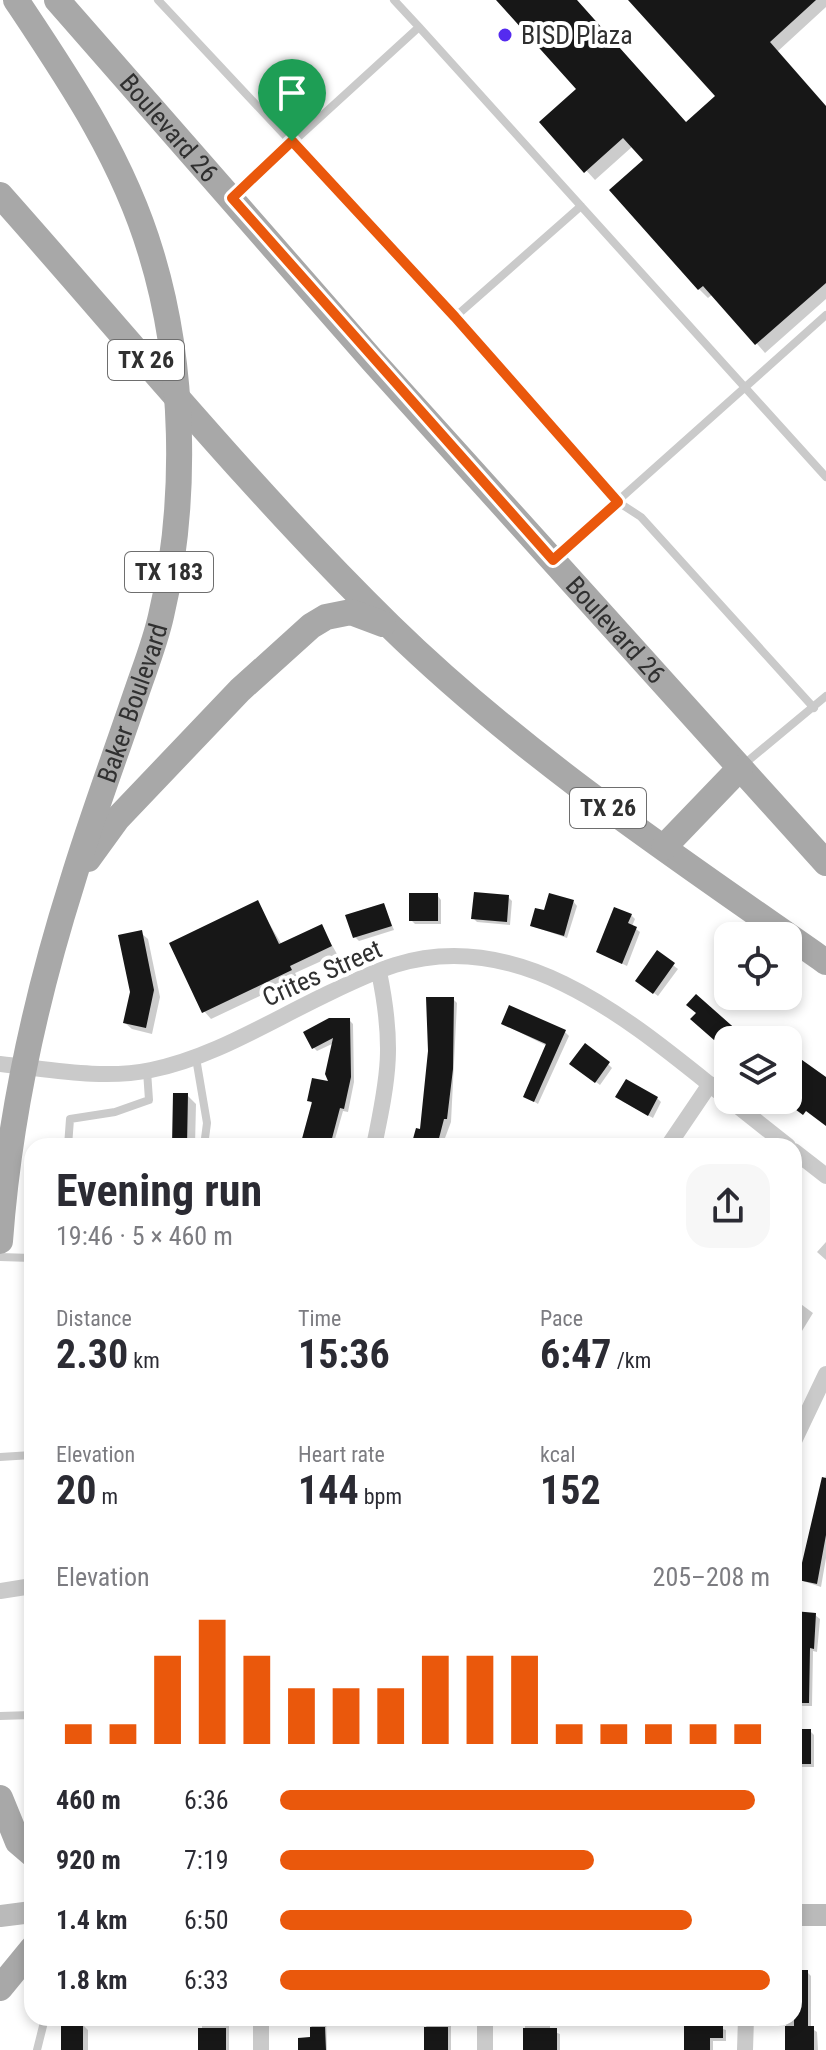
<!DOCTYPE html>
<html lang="en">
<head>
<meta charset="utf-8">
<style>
  :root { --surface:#fff; --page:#f7f7f7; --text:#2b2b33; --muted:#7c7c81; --accent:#ea580c }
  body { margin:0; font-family:"Roboto Condensed",sans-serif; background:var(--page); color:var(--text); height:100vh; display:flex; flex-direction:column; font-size:30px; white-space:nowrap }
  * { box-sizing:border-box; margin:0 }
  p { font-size:26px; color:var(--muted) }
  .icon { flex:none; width:44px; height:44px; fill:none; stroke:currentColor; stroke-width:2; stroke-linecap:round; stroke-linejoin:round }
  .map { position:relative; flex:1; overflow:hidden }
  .side { position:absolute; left:24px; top:1138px; width:778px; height:888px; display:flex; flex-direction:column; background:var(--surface); border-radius:24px; box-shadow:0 4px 12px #0003 }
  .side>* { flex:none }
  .fabs { position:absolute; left:714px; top:922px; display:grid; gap:16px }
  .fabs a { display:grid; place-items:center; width:88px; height:88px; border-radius:16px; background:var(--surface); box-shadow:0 4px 12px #0003; font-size:40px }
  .pin { position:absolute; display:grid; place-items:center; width:68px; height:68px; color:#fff; margin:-82px -34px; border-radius:50% 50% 50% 0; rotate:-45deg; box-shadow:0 0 8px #0007 }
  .pin .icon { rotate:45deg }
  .round { display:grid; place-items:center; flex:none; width:84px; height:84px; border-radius:24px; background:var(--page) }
  .summary { display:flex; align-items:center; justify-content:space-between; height:136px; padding:0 32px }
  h1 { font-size:44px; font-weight:700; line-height:60px }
  .figures { display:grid; grid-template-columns:repeat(3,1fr); gap:12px; height:136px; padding:8px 32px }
  .figures div { display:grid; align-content:center }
  .figures b { font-size:40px; font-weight:700 }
  .figures small { font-size:22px; font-weight:400 }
  .figures p { font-size:22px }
  .chart { height:224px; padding:16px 32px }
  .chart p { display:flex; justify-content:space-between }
  .chart svg { width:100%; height:144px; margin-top:8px; stroke:var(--accent); stroke-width:6 }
  ul { padding:0 32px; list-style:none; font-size:26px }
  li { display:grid; grid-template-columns:128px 96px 1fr; align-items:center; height:60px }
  li i { height:20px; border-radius:10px; background:var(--accent) }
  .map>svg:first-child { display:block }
</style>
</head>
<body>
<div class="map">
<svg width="826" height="2050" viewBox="0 0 826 2050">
  <rect width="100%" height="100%" fill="#fff"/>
  <path fill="#0003" d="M 499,0 L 575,0 L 686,124 L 718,96 L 631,0 L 826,0 L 826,7 L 777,52 L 826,108 L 826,299 L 765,353 L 713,294 L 708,298 L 699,289 L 645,160 L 633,146 L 595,180 L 542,122 L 579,89 Z
    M 437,895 L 441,900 L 441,924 L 415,924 L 411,920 Z
    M 508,897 L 512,901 L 510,925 L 477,922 L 473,918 Z
    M 573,901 L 577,906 L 567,938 L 532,926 L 545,912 Z
    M 257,903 L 282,945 L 321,926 L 337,954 L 295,973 L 298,978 L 211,1019 L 204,1011 Z
    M 384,905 L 394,930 L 359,941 L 355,937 Z
    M 631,915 L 635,919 L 632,926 L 640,932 L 627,966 L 598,952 Z
    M 141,933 L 148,939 L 160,997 L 152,1034 L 132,1029 L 125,1023 Z
    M 657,953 L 678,969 L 658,996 L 642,984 Z
    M 453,999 L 457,1003 L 451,1122 L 442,1146 L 413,1146 L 421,1131 Z
    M 349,1020 L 353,1024 L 354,1082 L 348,1112 L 343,1111 L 333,1146 L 302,1146 L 313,1105 L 309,1100 L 332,1084 L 334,1043 L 317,1051 L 313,1047 Z
    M 697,1023 L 746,1040 L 728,1040 L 728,1048 Z
    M 503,1024 L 565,1032 L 569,1036 L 538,1104 L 525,1096 L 547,1046 Z
    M 608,1064 L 612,1068 L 600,1085 L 576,1067 Z
    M 187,1095 L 196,1104 L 195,1146 L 82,1146 L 82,1140 L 174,1142 Z
    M 657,1098 L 661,1102 L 653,1118 L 622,1101 Z
    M 794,1209 L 799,1214 L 794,1221 Z
    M 826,1242 L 826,1260 L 817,1252 Z
    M 794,1299 L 813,1313 L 794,1344 Z
    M 826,1475 L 826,1558 L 821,1587 L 800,1580 Z
    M 794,1613 L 815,1615 L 820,1619 L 817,1652 L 813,1651 L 812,1706 L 794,1706 Z
    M 794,1731 L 810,1731 L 814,1735 L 814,1767 L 794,1767 Z
    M 794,1972 L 807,1972 L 811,1976 L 811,2028 L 817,2032 L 818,2050 L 786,2050 L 786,2018 L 794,2018 Z
    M 202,2018 L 229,2018 L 229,2050 L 202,2050 Z
    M 311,2018 L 326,2018 L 327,2050 L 300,2050 L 312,2039 Z
    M 426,2018 L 451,2018 L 451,2050 L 427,2050 Z
    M 525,2018 L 550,2018 L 550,2030 L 560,2034 L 560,2050 L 525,2050 Z
    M 686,2018 L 713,2018 L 713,2026 L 726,2030 L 726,2041 L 713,2041 L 713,2050 L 686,2050 Z
    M 82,2024 L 88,2030 L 88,2050 L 63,2050 Z"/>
  <path fill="#171717" d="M 496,0 L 577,0 L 686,122 L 715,96 L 628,0 L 816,0 L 770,42 L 826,106 L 826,283 L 755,345 L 703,286 L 698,290 L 609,190 L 643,160 L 623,138 L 584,173 L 539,122 L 576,89 Z
    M 474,892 L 509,895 L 507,922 L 471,919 Z
    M 409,893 L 438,893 L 438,921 L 409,921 Z
    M 549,893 L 574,900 L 564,936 L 530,926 L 535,908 L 544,910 Z
    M 258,900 L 279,944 L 322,924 L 332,946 L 290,966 L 292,970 L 202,1013 L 169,943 Z
    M 384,903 L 392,926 L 353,938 L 345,915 Z
    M 614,907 L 632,914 L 628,923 L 637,927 L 622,964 L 596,952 Z
    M 142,930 L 154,990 L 146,1028 L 123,1023 L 130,992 L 118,935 Z
    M 657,950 L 675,963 L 653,994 L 635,981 Z
    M 696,994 L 748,1040 L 714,1040 L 690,1019 L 696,1013 L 686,1005 Z
    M 426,997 L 454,997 L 453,1069 L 447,1119 L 444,1119 L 437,1146 L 411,1146 L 416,1128 L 420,1129 L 428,1051 Z
    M 509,1005 L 566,1030 L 534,1102 L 523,1097 L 546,1044 L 501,1024 Z
    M 329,1018 L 350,1018 L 351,1077 L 344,1109 L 340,1108 L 330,1146 L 300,1146 L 312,1102 L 307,1101 L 312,1078 L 328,1081 L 325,1074 L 333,1038 L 312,1049 L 303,1032 Z
    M 585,1043 L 610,1062 L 595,1083 L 569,1064 Z
    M 788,1050 L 826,1077 L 826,1126 L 806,1111 L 803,1115 L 788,1104 Z
    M 626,1079 L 658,1097 L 648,1116 L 615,1097 Z
    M 173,1093 L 188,1093 L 187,1146 L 172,1146 Z
    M 822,1477 L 826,1478 L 826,1535 L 817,1584 L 798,1580 Z
    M 794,1611 L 816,1613 L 814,1649 L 810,1648 L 809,1703 L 794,1703 Z
    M 794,1729 L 811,1729 L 811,1764 L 794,1764 Z
    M 794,1970 L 808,1970 L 808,2026 L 814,2026 L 814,2050 L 785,2050 L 785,2026 L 794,2026 Z
    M 61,2022 L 83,2022 L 83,2050 L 61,2050 Z
    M 684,2024 L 723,2024 L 723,2038 L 710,2038 L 710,2050 L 684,2050 Z
    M 310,2027 L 325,2027 L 326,2050 L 298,2050 L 298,2038 L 310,2037 Z
    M 424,2027 L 448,2027 L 448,2050 L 424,2050 Z
    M 198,2028 L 226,2028 L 226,2050 L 198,2050 Z
    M 523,2028 L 557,2028 L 557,2050 L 523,2050 Z"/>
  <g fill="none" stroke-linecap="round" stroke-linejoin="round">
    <path stroke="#cacaca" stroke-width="8" d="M 158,0 L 455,317 L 618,502 L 641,517 L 814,708
      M 419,27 L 826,477
      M 235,195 L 419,27 L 394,0
      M 455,317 L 581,206
      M 556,556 L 826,315
      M 743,765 L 826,696
      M 196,1058 L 207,1123 L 204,1146
      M 68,1146 L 70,1119 L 115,1112 L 149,1100 L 147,1071
      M 0,1257 L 32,1258
      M 0,1457 L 32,1455
      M 0,1716 L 32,1715
      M 37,2050 L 45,2018"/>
    <path stroke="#cacaca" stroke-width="16" d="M 0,1064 C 49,1069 102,1080 151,1070 C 211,1058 267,1023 323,996 C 346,985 370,973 395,965 C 523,925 635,1025 728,1099
      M 730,1100 L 788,1146
      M 374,1146 C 389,1075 394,1044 379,972
      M 668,1146 L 710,1084
      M 794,1151 L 826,1176
      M 794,1441 L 826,1374
      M 0,1591 L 32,1586
      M 261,2018 L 261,2050
      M 485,2050 L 485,2018
      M 745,2050 L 746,2018"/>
    <path stroke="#bababa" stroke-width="22" d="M 794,1915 L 826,1915
      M 0,1916 L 32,1912"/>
    <g stroke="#a8a8a8" stroke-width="26">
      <path id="s1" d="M 57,0 L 373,361 L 826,863"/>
      <path d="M 0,195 C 128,339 252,491 390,626 C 522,755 676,857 826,962"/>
      <path d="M 664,847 L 740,768"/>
      <path d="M 88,859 L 117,819 L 240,690 L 311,626 L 326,617 L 351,612 L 383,624"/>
      <path id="s2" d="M 0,1241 C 9,1118 35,1000 72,883 C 91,820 114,759 135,697 C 144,670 155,643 161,616 C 188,502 185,364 151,253 C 123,159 70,81 16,0"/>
      <path d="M 0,1798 L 18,1842 L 32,1854"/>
      <path d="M 0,1988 L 32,1949"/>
    </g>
  </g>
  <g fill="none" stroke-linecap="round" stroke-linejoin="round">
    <defs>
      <path id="route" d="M 292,141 L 455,317 L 618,502 L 553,560 L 232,198 Z"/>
    </defs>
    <use href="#route" stroke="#fff" stroke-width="16"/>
    <use href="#route" stroke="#ea580c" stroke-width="10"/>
  </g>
  <circle fill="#552bef" stroke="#fff" stroke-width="3" cx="505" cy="35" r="8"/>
  <g text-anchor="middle" stroke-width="8" stroke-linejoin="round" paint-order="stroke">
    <g fill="#fff" stroke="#6e6e6e" stroke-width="2">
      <rect x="108" y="340" width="76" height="40" rx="6"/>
      <rect x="125" y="552" width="88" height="40" rx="6"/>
      <rect x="570" y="788" width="76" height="40" rx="6"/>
    </g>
    <g font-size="24" font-weight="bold" fill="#303030">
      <text x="146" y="368">TX 26</text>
      <text x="169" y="580">TX 183</text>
      <text x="608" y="816">TX 26</text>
    </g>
    <g font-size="26" fill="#303030" stroke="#fff" text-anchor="start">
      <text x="521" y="44">BISD Plaza</text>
    </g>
    <g font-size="26" fill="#303030" stroke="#fff">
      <text dy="9" stroke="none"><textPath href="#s1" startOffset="170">Boulevard 26</textPath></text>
      <text dy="9" stroke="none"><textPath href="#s1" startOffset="842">Boulevard 26</textPath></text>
      <text dy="9" stroke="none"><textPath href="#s2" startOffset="556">Baker Boulevard</textPath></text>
      <text transform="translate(322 973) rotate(-24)" y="9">Crites Street</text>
    </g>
  </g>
</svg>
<div class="fabs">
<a><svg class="icon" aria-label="locate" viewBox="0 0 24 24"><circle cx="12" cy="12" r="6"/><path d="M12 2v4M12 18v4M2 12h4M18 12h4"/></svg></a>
<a><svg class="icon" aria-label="layers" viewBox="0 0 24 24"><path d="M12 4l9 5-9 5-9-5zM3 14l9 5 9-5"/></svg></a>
</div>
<div class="pin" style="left:292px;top:141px;background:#1e9e55"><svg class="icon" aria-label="arrive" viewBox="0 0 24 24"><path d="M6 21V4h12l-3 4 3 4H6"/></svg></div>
<section class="side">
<div class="summary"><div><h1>Evening run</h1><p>19:46 · 5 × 460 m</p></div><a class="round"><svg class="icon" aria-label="share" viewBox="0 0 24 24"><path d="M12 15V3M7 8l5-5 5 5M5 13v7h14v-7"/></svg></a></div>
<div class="figures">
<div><p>Distance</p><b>2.30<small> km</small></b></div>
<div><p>Time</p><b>15:36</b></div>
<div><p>Pace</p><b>6:47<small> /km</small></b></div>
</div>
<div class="figures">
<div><p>Elevation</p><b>20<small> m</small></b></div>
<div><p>Heart rate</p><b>144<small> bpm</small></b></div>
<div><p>kcal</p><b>152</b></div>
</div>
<div class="chart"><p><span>Elevation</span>205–208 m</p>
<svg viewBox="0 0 160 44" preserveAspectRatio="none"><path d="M5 44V38M15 44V38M25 44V17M35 44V6M45 44V17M55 44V27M65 44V27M75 44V27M85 44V17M95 44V17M105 44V17M115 44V38M125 44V38M135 44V38M145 44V38M155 44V38"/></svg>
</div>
<ul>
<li><b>460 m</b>6:36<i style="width:97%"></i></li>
<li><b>920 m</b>7:19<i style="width:64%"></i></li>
<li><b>1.4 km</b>6:50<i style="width:84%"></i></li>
<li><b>1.8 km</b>6:33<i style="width:100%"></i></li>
</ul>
</section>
</div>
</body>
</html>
